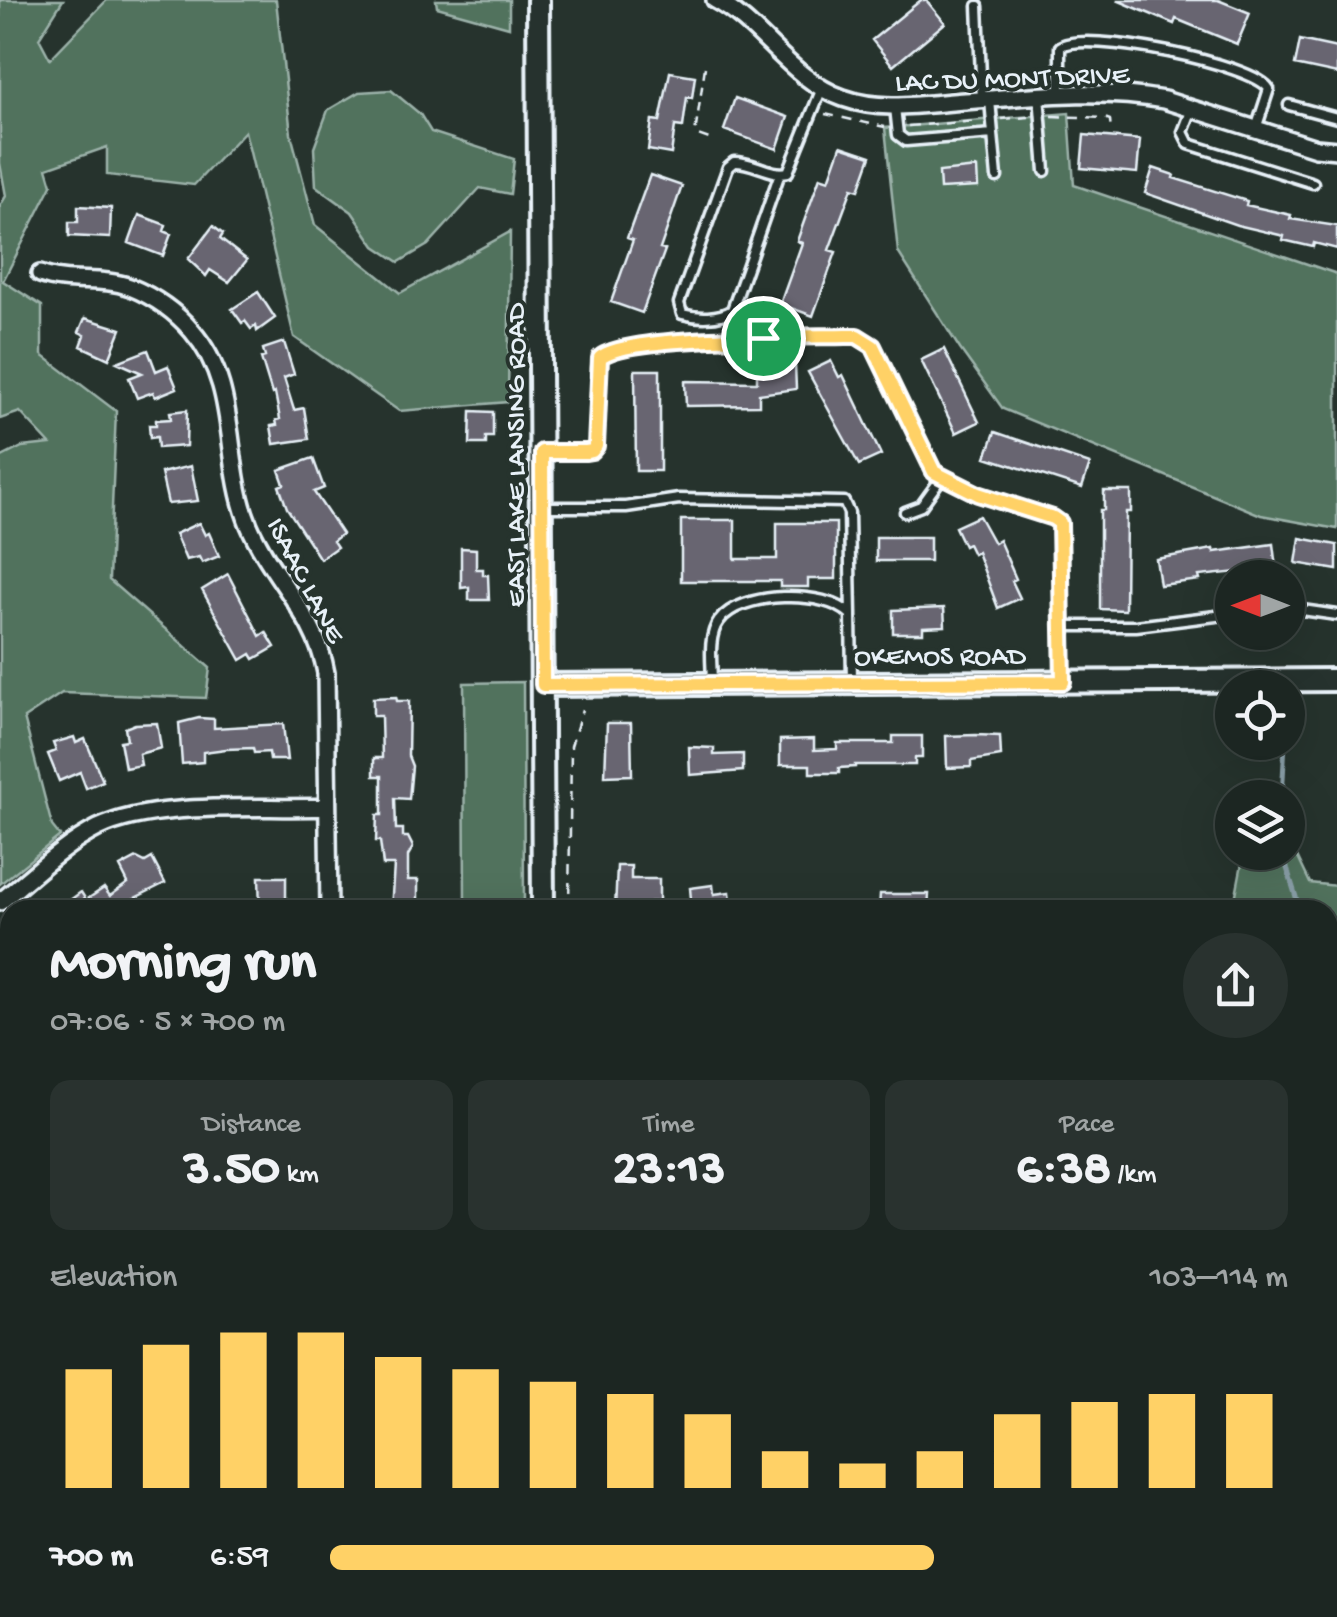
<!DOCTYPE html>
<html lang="en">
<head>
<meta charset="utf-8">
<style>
  :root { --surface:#1c2622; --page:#29322f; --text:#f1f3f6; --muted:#a0a5a5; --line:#3a4340; --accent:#ffd166 }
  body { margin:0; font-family:"Gochi Hand",sans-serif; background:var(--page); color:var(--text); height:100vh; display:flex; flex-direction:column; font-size:38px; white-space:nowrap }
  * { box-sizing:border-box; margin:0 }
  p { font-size:32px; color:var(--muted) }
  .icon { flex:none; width:55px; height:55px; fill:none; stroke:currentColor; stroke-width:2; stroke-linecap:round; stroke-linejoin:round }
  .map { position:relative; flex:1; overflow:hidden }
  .side { position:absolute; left:0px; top:900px; width:1338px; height:718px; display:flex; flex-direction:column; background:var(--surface); border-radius:30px 30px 0 0; box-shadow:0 10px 40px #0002,0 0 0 2px var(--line) }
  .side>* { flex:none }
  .needle { width:65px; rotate:270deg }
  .buttons { position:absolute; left:1215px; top:560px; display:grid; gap:20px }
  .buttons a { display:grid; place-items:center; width:90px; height:90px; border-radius:50%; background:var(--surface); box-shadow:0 10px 40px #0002,0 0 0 2px var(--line); font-size:50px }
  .pin { position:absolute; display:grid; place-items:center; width:85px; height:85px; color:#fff; margin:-42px; border:5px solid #fff; border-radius:50%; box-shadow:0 2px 10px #0007 }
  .round { display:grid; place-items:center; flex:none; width:105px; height:105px; border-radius:52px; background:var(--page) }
  .overview { display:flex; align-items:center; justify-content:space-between; height:170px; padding:0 50px }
  h1 { font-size:55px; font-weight:700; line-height:75px }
  .figures { display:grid; grid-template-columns:repeat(3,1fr); gap:15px; height:170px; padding:10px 50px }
  .figures div { display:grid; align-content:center; border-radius:20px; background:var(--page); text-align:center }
  .figures b { font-size:50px; font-weight:700 }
  .figures small { font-size:28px; font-weight:400 }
  .figures p { font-size:28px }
  .chart { height:280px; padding:20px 50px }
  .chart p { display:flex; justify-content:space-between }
  .chart svg { width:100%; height:180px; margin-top:10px; stroke:var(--accent); stroke-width:6 }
  ul { padding:0 50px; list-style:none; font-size:32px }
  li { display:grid; grid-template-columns:160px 120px 1fr; align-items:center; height:75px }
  li i { height:25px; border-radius:12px; background:var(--accent) }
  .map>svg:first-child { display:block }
</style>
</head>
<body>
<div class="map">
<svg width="1337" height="1617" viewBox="0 0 1337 1617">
  <rect width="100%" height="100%" fill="#26332d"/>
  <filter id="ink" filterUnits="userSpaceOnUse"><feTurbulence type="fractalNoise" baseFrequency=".01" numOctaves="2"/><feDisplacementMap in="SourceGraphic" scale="20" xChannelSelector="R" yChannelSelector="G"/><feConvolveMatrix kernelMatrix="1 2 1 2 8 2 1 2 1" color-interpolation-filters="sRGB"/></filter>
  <g filter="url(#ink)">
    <path fill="#51725d" stroke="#9cb2aa" stroke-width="2.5" d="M 0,0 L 63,0 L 39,38 L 50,59 L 107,0 L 276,0 L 291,134 L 315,225 L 400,293 L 510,232 L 508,402 L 399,411 L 294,337 L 245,131 L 194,185 L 107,175 L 107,147 L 47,168 L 52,185 L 3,281 L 42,306 L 42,355 L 116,411 L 109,580 L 210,668 L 206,698 L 62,693 L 24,718 L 52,826 L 60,836 L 0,884 L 0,458 L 22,447 L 50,444 L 20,412 L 0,419 L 0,206 L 6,196 L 0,163 Z
      M 436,0 L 509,0 L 509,27 L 437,7 Z
      M 391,90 L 420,114 L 431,132 L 514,159 L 510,194 L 480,188 L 428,245 L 399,262 L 375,246 L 352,212 L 316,186 L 314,148 L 328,110 L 359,92 Z
      M 1069,113 L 1074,185 L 1337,274 L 1337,529 L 1261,515 L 1003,409 L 960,349 L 898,252 L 885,128 Z
      M 523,682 L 524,910 L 465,910 L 464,683 Z
      M 1288,837 L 1310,883 L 1337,886 L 1337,1396 L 1328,1386 L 1328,910 L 1233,910 L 1244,853 L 1288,852 Z
      M 620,1608 L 1302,1608 L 1308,1617 L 608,1617 Z"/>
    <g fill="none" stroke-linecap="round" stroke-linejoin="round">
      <path stroke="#8a9fa8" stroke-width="5" d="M 1282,798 L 1285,742
        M 1282,852 L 1300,910
        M 1328,958 L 1337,976
        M 1337,1058 L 1334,1072 L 1337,1080"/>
    </g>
    <path fill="#676571" stroke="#e8f1f8" stroke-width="2.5" d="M 921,0 L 926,0 L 945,23 L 893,66 L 872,40 Z
      M 1117,0 L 1218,0 L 1250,13 L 1237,44 L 1176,19 L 1174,24 Z
      M 1300,40 L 1337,48 L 1337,74 L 1295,65 Z
      M 670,72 L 695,76 L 692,98 L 687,97 L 683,127 L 675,126 L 671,154 L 648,150 L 652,120 L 660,121 Z
      M 735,98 L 788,117 L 777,149 L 724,130 Z
      M 1084,135 L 1140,140 L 1137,173 L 1081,168 Z
      M 841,146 L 871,156 L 859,190 L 852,188 L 829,250 L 836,252 L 813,316 L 780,304 L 802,243 L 797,241 L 820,177 L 829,180 Z
      M 977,168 L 978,187 L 940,189 L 939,172 Z
      M 1153,168 L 1174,175 L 1173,178 L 1247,201 L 1246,205 L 1291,215 L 1290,219 L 1337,226 L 1337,249 L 1314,243 L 1313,247 L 1283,240 L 1284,236 L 1237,225 L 1145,193 Z
      M 650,175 L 682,186 L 660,249 L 665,250 L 642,313 L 611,302 L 633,240 L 627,238 Z
      M 78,206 L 111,208 L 110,238 L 69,236 L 69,222 L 78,222 Z
      M 139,215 L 166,225 L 164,231 L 171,234 L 163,256 L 129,243 Z
      M 213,226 L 223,234 L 220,239 L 247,260 L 229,282 L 210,270 L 206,276 L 188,259 Z
      M 258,292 L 275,318 L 257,331 L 256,326 L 251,329 L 245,321 L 242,323 L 232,309 Z
      M 85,318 L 121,329 L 109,359 L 81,346 L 85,335 L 79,332 Z
      M 284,342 L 294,374 L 284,378 L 294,410 L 304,408 L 309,439 L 274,444 L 271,426 L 277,425 L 276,420 L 280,419 L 275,393 L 272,394 L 261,358 L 265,357 L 263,349 Z
      M 944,349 L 979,422 L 956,433 L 921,360 Z
      M 148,350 L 156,371 L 168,366 L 177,388 L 155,397 L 153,392 L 137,398 L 129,378 L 142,373 L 117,362 Z
      M 831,361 L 839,377 L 843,375 L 881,455 L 859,465 L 808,372 Z
      M 795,364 L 796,389 L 759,394 L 759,405 L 686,406 L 685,381 L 757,382 L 757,370 Z
      M 635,370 L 660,370 L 660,471 L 636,471 Z
      M 187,410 L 186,446 L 158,448 L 157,437 L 150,438 L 149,425 L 156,425 L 156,420 L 171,419 L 170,412 Z
      M 471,411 L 493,412 L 493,437 L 486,437 L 486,444 L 470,444 Z
      M 995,432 L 1090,464 L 1082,488 L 986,457 Z
      M 313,458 L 324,488 L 314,492 L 342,534 L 333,541 L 337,547 L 320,559 L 287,508 L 279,486 L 284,484 L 279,470 Z
      M 191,466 L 198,501 L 168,504 L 161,473 Z
      M 1104,491 L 1131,491 L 1131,512 L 1126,512 L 1125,610 L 1100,609 L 1100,510 L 1104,510 Z
      M 979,516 L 994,543 L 999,540 L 1016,579 L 1012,581 L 1020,598 L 998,608 L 977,552 L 973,554 L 968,544 L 964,546 L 955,527 Z
      M 681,520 L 735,520 L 735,559 L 777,559 L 777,523 L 836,523 L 836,579 L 808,579 L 808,587 L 780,587 L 780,581 L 681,581 Z
      M 199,523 L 205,535 L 209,533 L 219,556 L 202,563 L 199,557 L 186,560 L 175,534 Z
      M 876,537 L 930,537 L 930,561 L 876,561 Z
      M 1300,538 L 1337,545 L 1337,570 L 1296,563 Z
      M 1273,544 L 1276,568 L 1199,576 L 1200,580 L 1160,585 L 1156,559 L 1213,549 L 1214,552 Z
      M 461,548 L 476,549 L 476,569 L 483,569 L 483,575 L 488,575 L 489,600 L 469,600 L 469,587 L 461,588 Z
      M 228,574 L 260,636 L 266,632 L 275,647 L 254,659 L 251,654 L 241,660 L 202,590 Z
      M 944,608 L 945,626 L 923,627 L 923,633 L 893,633 L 893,610 Z
      M 396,697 L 397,701 L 409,701 L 408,756 L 412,766 L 409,799 L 395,798 L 396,829 L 403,829 L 403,837 L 408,837 L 413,847 L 408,856 L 408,880 L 418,880 L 418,910 L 391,910 L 394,865 L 383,865 L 380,841 L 376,841 L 377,815 L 382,815 L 382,776 L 374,776 L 374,758 L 382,758 L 381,716 L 373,716 L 373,698 Z
      M 199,718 L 214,719 L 214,728 L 283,724 L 287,760 L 270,760 L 269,752 L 254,753 L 253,748 L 226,749 L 203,752 L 203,762 L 182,764 L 179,723 Z
      M 157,723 L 161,748 L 139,754 L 141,765 L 125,768 L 120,741 L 127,740 L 125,728 L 135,724 Z
      M 607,723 L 631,723 L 632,775 L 605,776 Z
      M 976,735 L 1000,736 L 1001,756 L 971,761 L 971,767 L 947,768 L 946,736 Z
      M 893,736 L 922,736 L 922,758 L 915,758 L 915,765 L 855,765 L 855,767 L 839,768 L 839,773 L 810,773 L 810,765 L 780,765 L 780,740 L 814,739 L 814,750 L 837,749 L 837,743 L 893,743 Z
      M 74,737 L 76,743 L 85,739 L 103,781 L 86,788 L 80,772 L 59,781 L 48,754 L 56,751 L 53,743 Z
      M 689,747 L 714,748 L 714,755 L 743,754 L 743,771 L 690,775 Z
      M 137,858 L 145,862 L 152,858 L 165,883 L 123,904 L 128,910 L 71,910 L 66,903 L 81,892 L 86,900 L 104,888 L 110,896 L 128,883 L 120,867 Z
      M 617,866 L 631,866 L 631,879 L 659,879 L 659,902 L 651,902 L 651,907 L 641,907 L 641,910 L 615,910 Z
      M 259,877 L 286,877 L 286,910 L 260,910 Z
      M 713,885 L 714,894 L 730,892 L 732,910 L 692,910 L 690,888 Z
      M 880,894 L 929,894 L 928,910 L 879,910 Z"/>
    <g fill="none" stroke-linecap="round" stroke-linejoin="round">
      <defs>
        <path id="service" d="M 978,6 L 982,100
          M 1060,93 L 1060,47 C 1083,29 1255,64 1269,89 L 1256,129
          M 1039,95 L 1045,171
          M 1289,105 L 1337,118
          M 895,107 L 898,135 L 906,141 L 993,134 L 990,100
          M 1192,109 L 1183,132 L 1189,144 L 1313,183
          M 993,134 L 997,177
          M 780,173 L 732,310 C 719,319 697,318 682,314 L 679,303 L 728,167 L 734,162 C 753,161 770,176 788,172 L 822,88
          M 542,452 L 586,452 L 596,446 L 598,368 L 600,358 C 621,335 805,337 846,336 L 857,337 L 873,347 L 934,472 L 978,494 L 1053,518 L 1060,523 L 1063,681
          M 544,507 L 626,507 L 679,499 L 844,502 L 849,513 L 851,615
          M 905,512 L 921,506 L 942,477
          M 1288,608 L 1337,615
          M 1061,626 L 1136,626 L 1232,614
          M 712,683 C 712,664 707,637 719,621 C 740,591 826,589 851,615 L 852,682"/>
        <path id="minor" d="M 715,0 C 762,25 791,80 843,98 C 882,112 924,104 965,101 C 1032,96 1098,88 1164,100 L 1316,148 L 1337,150
          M 40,274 C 69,285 101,276 130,287 C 155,297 175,311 192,331 C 241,387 222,460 249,525 C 271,577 317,617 326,673 L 329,910
          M 0,902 C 31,877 62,846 98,828 C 157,800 261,810 327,807
          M 0,1270 L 10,1262
          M 0,1281 L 10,1294
          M 0,1609 L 232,1608"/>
        <path id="tertiary" d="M 538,0 L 543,910
          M 543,685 L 1337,680
          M 550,1608 L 550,1617"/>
      </defs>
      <use href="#service" stroke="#e8f1f8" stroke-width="15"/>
      <use href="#minor" stroke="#e8f1f8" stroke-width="22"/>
      <use href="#tertiary" stroke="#e8f1f8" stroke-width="28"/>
      <path stroke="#e8f1f8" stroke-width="2.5" stroke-dasharray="10 8" stroke-linecap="butt" d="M 705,67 L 695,134 L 715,141
        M 825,114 L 885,127
        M 1052,116 L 1105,118 L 1110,120 L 1111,133
        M 1002,119 L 1029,117
        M 908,126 L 979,121
        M 569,910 L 571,746 L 582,710
        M 575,1617 L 577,1608"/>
      <use href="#service" stroke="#26332d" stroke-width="8"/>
      <use href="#minor" stroke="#26332d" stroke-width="15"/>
      <use href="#tertiary" stroke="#26332d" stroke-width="20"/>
    </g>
  </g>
  <g fill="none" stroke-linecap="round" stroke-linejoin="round" filter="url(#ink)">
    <defs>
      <path id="route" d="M 846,336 L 857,336 L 873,346 L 934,472 L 978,494 L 1053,518 L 1060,523 L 1063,682 L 543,685 L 542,452 L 586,452 L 592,451 L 596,446 L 600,358 C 622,335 804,337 846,336 Z"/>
    </defs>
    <use href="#route" stroke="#fff" stroke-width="20"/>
    <use href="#route" stroke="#ffd166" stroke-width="12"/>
  </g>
  <g text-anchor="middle" stroke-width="8" stroke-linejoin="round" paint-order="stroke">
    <g font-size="28" fill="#e8f1f8" stroke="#26332d">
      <text transform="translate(1012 76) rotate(-2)" y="10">LAC DU MONT DRIVE</text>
      <text transform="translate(514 455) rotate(-90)" y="10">EAST LAKE LANSING ROAD</text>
      <text transform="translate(308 579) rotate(62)" y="10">ISAAC LANE</text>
      <text x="940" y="664">OKEMOS ROAD</text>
    </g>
  </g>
</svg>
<div class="buttons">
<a><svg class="needle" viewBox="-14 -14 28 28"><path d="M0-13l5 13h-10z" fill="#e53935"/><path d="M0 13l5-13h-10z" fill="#a0a5a5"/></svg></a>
<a><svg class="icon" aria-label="locate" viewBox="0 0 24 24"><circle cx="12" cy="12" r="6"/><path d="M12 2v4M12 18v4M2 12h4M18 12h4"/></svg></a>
<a><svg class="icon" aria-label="layers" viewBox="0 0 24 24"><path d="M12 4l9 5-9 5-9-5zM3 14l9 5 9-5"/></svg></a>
</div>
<div class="pin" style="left:763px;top:338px;background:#1e9e55"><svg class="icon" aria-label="arrive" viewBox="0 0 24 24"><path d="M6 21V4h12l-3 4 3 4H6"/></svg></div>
<section class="side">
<div class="overview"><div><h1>Morning run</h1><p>07:06 · 5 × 700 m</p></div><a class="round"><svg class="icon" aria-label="share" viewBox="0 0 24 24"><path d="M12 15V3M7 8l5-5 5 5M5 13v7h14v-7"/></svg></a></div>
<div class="figures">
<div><p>Distance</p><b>3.50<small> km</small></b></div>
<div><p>Time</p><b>23:13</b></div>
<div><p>Pace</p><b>6:38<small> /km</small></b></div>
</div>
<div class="chart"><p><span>Elevation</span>103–114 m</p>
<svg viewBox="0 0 160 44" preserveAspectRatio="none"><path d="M5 44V15M15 44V9M25 44V6M35 44V6M45 44V12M55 44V15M65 44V18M75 44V21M85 44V26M95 44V35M105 44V38M115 44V35M125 44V26M135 44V23M145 44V21M155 44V21"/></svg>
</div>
<ul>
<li><b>700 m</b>6:59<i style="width:63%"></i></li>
</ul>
</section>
</div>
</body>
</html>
